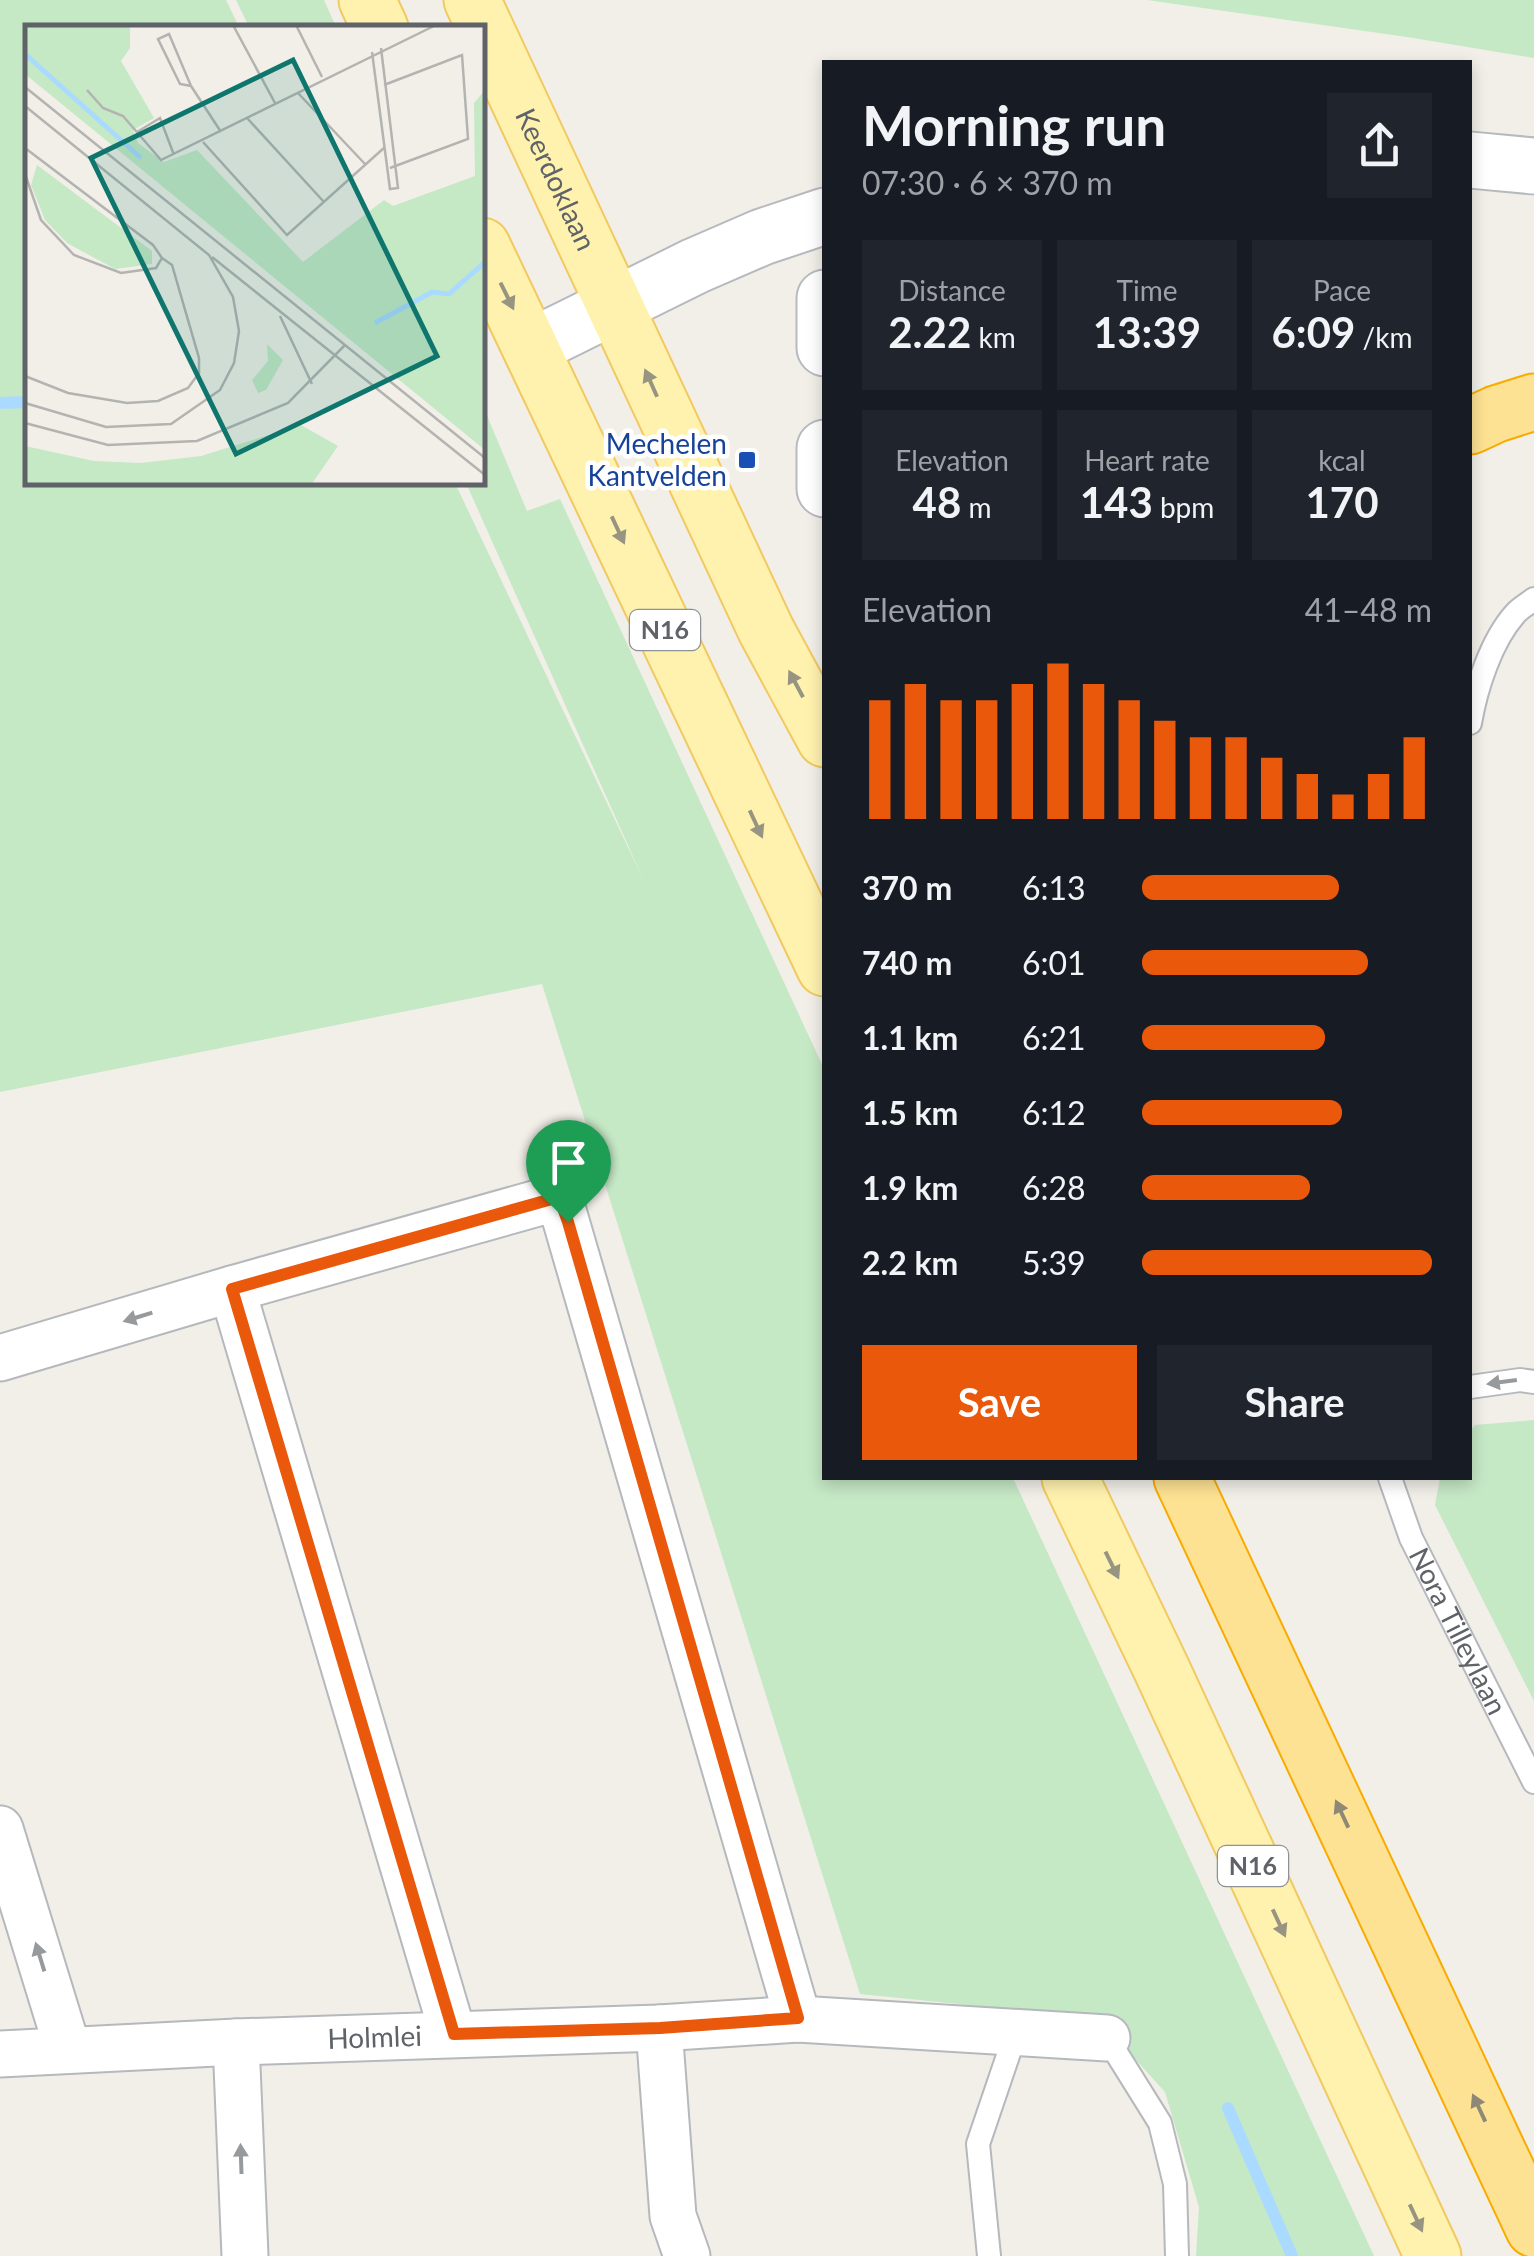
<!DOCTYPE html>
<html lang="en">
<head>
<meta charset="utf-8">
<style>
  :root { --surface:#171b24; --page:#20242c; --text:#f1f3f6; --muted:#9ea1a6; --accent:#ea580c }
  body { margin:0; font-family:Lato,sans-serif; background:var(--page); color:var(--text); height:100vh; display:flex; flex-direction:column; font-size:38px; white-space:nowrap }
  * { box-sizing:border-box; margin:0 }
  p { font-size:32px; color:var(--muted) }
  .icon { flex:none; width:55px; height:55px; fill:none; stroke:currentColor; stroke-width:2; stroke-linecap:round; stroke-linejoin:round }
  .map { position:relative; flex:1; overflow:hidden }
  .side { position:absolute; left:822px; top:60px; width:650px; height:1420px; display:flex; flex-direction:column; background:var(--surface); border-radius:0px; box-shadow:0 5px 15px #0003 }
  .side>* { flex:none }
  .pin { position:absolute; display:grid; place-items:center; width:85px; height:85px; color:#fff; margin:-102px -42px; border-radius:50% 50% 50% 0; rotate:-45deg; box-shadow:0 0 10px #0007 }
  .pin .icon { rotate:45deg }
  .round { display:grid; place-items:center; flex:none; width:105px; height:105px; border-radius:0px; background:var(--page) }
  .headline { display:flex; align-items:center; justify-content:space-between; height:170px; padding:0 40px }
  h1 { font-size:55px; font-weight:700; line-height:75px }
  .stats { display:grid; grid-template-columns:repeat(3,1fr); gap:15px; height:170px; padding:10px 40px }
  .stats div { display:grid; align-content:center; border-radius:0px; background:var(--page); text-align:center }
  .stats b { font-size:42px; font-weight:700 }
  .stats small { font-size:28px; font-weight:400 }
  .stats p { font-size:28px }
  .chart { height:280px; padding:20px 40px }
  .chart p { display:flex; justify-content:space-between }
  .chart svg { width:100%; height:180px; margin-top:10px; stroke:var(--accent); stroke-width:6 }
  .action { display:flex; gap:20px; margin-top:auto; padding:20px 40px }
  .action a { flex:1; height:115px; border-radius:0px; background:var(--accent); color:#fff; font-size:40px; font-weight:700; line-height:115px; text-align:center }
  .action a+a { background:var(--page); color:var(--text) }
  ul { padding:0 40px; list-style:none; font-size:32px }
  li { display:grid; grid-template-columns:160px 120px 1fr; align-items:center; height:75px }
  li i { height:25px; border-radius:12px; background:var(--accent) }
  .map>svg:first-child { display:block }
</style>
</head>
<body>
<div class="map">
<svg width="1534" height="2256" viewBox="0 0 1534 2256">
  <rect width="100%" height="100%" fill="#f1efe8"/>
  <path fill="#c5e8c5" d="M 0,0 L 226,0 L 239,27 L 28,28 L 28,482 L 455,483 L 644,881 L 466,483 L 482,482 L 483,406 L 527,511 L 560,499 L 825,1071 L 825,1478 L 1013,1478 L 1374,2256 L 1196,2256 L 1199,2207 L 1165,2092 L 1098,2018 L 860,1994 L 542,984 L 0,1092 Z
    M 236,0 L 324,0 L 336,27 L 249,27 Z
    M 1147,0 L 1534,0 L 1534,58 L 1407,37 Z
    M 1534,1420 L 1534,1701 L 1435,1505 L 1440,1478 L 1470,1478 L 1470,1430 L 1475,1425 Z"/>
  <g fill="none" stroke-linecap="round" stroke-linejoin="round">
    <path stroke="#aadaff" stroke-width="12" d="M 0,403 L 28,402
      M 1228,2108 L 1292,2256"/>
    <defs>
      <g id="lane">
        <path d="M 1470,723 C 1476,688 1491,641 1515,614 C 1520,608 1528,604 1534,599"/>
        <path d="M 1470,1387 L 1520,1380 L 1534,1382"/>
        <path id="s1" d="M 1390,1478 L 1411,1538 L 1534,1782"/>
        <path d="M 1107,2038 L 1160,2123 L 1175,2184 L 1177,2256"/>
        <path d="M 989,2256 L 978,2144 L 1016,2032"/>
      </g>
      <g id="street">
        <path d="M 232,1289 L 453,2034"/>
        <path d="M 0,1358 L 232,1289 L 559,1197 L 798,2019"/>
        <path d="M 0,1829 L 68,2050"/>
        <path d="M 659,2028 L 673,2216 L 687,2256"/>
        <path d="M 236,2042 L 245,2256"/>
        <path id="s2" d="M 0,2054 L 236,2042 L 659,2028 L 798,2019 L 1107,2038"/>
      </g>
      <path id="secondary" d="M 1470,160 L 1534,166
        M 825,298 L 825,348
        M 531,347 L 695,266 L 762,237 L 825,216
        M 825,448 L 825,489"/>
      <g id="primary">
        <path d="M 367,0 L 380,28"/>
        <path id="s3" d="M 472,0 L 766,630 L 825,739"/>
        <path d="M 482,246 L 825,968"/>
        <path d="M 1070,1478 L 1161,1668 L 1433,2256"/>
      </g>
      <path id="highway" d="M 1470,426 L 1496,414 L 1534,402
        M 1182,1478 L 1534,2229"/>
    </defs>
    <use href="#lane" stroke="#b5b8bc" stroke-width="26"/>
    <use href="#street" stroke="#b5b8bc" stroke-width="49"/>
    <use href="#secondary" stroke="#b6babf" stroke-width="59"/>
    <use href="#primary" stroke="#f2c960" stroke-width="59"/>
    <use href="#highway" stroke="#f9ab00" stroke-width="59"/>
    <use href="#lane" stroke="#fff" stroke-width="22"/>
    <use href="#street" stroke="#fff" stroke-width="45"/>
    <use href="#secondary" stroke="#fff" stroke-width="55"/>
    <use href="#primary" stroke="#fff2af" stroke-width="55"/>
    <use href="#highway" stroke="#fde293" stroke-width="55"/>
  </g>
  <defs><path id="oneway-solid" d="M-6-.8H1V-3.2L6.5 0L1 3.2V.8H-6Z" transform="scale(2.5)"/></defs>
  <g fill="#979581">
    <use href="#oneway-solid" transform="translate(507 296) rotate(64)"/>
    <use href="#oneway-solid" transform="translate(651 383) rotate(-114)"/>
    <use href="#oneway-solid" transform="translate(618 530) rotate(65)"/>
    <use href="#oneway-solid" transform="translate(796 684) rotate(-118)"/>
    <use href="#oneway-solid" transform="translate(756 824) rotate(65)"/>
    <use href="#oneway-solid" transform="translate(1112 1565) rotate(64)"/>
    <use href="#oneway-solid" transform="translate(1279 1923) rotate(65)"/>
    <use href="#oneway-solid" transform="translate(1416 2218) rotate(65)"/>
  </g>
  <g fill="#979a9d">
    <use href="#oneway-solid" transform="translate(138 1317) rotate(163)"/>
    <use href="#oneway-solid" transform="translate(1502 1382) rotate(172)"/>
    <use href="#oneway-solid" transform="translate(40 1957) rotate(-107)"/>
    <use href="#oneway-solid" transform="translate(241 2159) rotate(-92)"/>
  </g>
  <g fill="#8e8975">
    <use href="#oneway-solid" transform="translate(1342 1814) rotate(-115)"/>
    <use href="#oneway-solid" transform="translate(1479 2108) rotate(-115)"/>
  </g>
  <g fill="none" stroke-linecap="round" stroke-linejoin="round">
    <defs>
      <path id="route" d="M 559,1197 L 568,1222 L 798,2018 L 660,2028 L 454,2034 L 232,1289 Z"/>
    </defs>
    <use href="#route" stroke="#fff" stroke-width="20"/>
    <use href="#route" stroke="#ea580c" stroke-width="12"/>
  </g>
  <rect fill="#1a4fb4" stroke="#fff" stroke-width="4" x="737" y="450" width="20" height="20" rx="5"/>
  <g text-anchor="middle" stroke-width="9" stroke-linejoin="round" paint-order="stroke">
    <g fill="#fff" stroke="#8f9295" stroke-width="2.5">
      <rect x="630" y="610" width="70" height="40" rx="8"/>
      <rect x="1218" y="1846" width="70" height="40" rx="8"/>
    </g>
    <g font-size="25" font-weight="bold" fill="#5f6368">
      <text x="665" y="639">N16</text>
      <text x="1253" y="1875">N16</text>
    </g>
    <g font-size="28" fill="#5f6368" stroke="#fff">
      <text dy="10" stroke="none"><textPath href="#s3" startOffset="198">Keerdoklaan</textPath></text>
      <text dy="10" stroke="none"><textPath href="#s1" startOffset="168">Nora Tilleylaan</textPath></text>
      <text dy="10" stroke="none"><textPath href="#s2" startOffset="375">Holmlei</textPath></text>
    </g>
    <g font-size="28" fill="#164399" stroke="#fff" text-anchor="end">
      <text x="727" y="454">Mechelen<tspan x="727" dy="32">Kantvelden</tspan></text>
    </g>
  </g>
  <g transform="translate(25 25)">
    <rect width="460" height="460" fill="#f1efe8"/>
    <path d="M 0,0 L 105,0 L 105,23 L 96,36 L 129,93 L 108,105 L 113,118 L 139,137 L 172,125 L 278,237 L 359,175 L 368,181 L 450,151 L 449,78 L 460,65 L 460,425 L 0,49 ZM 12,140 L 127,226 L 127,239 L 90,244 L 42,218 L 20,195 L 6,160 ZM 242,319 L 258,335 L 241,365 L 233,368 L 227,355 L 243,336 ZM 276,400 L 313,421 L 286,460 L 0,460 L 0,421 L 69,436 L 116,438 L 176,431 Z" fill="#c5e8c5"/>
    <path fill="none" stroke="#aadaff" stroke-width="5" d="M 0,29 L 116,133M 350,298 L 407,267 L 424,269 L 460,237"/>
    <path fill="none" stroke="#b3b3b1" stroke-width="2.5" d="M 208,0 L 250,78M 271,0 L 297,52M 347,27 L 365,164 L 373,163 L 356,23M 359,60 L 437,30 L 443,114 L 365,143M 166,61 L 144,9 L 133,14 L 155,59 L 166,61 L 196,107M 0,62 L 460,433M 62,65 L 78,83 L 98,91 L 136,135 L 411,0M 272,67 L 340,139M 0,81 L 184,230 L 208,272 L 214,306 L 209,338 L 195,365 L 146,399 L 81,402 L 0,378M 222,93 L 299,177M 112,107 L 135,93 L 149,130M 178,117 L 262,210 L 360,122M 0,123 L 128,220 L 137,233 L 131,243 L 96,248 L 49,230 L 16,195 L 0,149M 187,232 L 460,450M 255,291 L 287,359M 0,351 L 43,368 L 102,378 L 133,376 L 163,363 L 174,348 L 174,333 L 147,240 L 137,233M 0,398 L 83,420 L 172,416 L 263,378 L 320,320"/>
    <path fill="#0f766e" fill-opacity="0.15" stroke="#0f766e" stroke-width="5" d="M 268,35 L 412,331 L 211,429 L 66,133 Z"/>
    <rect width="460" height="460" fill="none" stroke="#5f6368" stroke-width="5"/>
  </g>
</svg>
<div class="pin" style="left:568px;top:1222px;background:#1e9e55"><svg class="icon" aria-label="arrive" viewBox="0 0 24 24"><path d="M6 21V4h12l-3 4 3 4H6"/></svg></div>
<section class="side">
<div class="headline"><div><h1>Morning run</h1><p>07:30 · 6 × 370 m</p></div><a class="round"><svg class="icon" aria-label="share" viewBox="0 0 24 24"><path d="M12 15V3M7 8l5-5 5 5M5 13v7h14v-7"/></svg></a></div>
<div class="stats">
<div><p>Distance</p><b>2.22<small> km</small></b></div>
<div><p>Time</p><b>13:39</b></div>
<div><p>Pace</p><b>6:09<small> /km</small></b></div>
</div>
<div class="stats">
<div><p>Elevation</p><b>48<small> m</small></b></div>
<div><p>Heart rate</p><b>143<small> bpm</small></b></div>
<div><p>kcal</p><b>170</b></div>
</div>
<div class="chart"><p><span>Elevation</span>41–48 m</p>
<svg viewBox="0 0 160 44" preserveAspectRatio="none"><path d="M5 44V15M15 44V11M25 44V15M35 44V15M45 44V11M55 44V6M65 44V11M75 44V15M85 44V20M95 44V24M105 44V24M115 44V29M125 44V33M135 44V38M145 44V33M155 44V24"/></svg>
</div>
<ul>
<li><b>370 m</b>6:13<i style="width:68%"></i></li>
<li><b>740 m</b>6:01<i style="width:78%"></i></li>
<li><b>1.1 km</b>6:21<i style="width:63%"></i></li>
<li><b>1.5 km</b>6:12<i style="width:69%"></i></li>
<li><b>1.9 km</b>6:28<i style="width:58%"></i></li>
<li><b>2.2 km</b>5:39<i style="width:100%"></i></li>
</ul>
<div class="action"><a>Save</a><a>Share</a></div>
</section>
</div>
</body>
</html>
